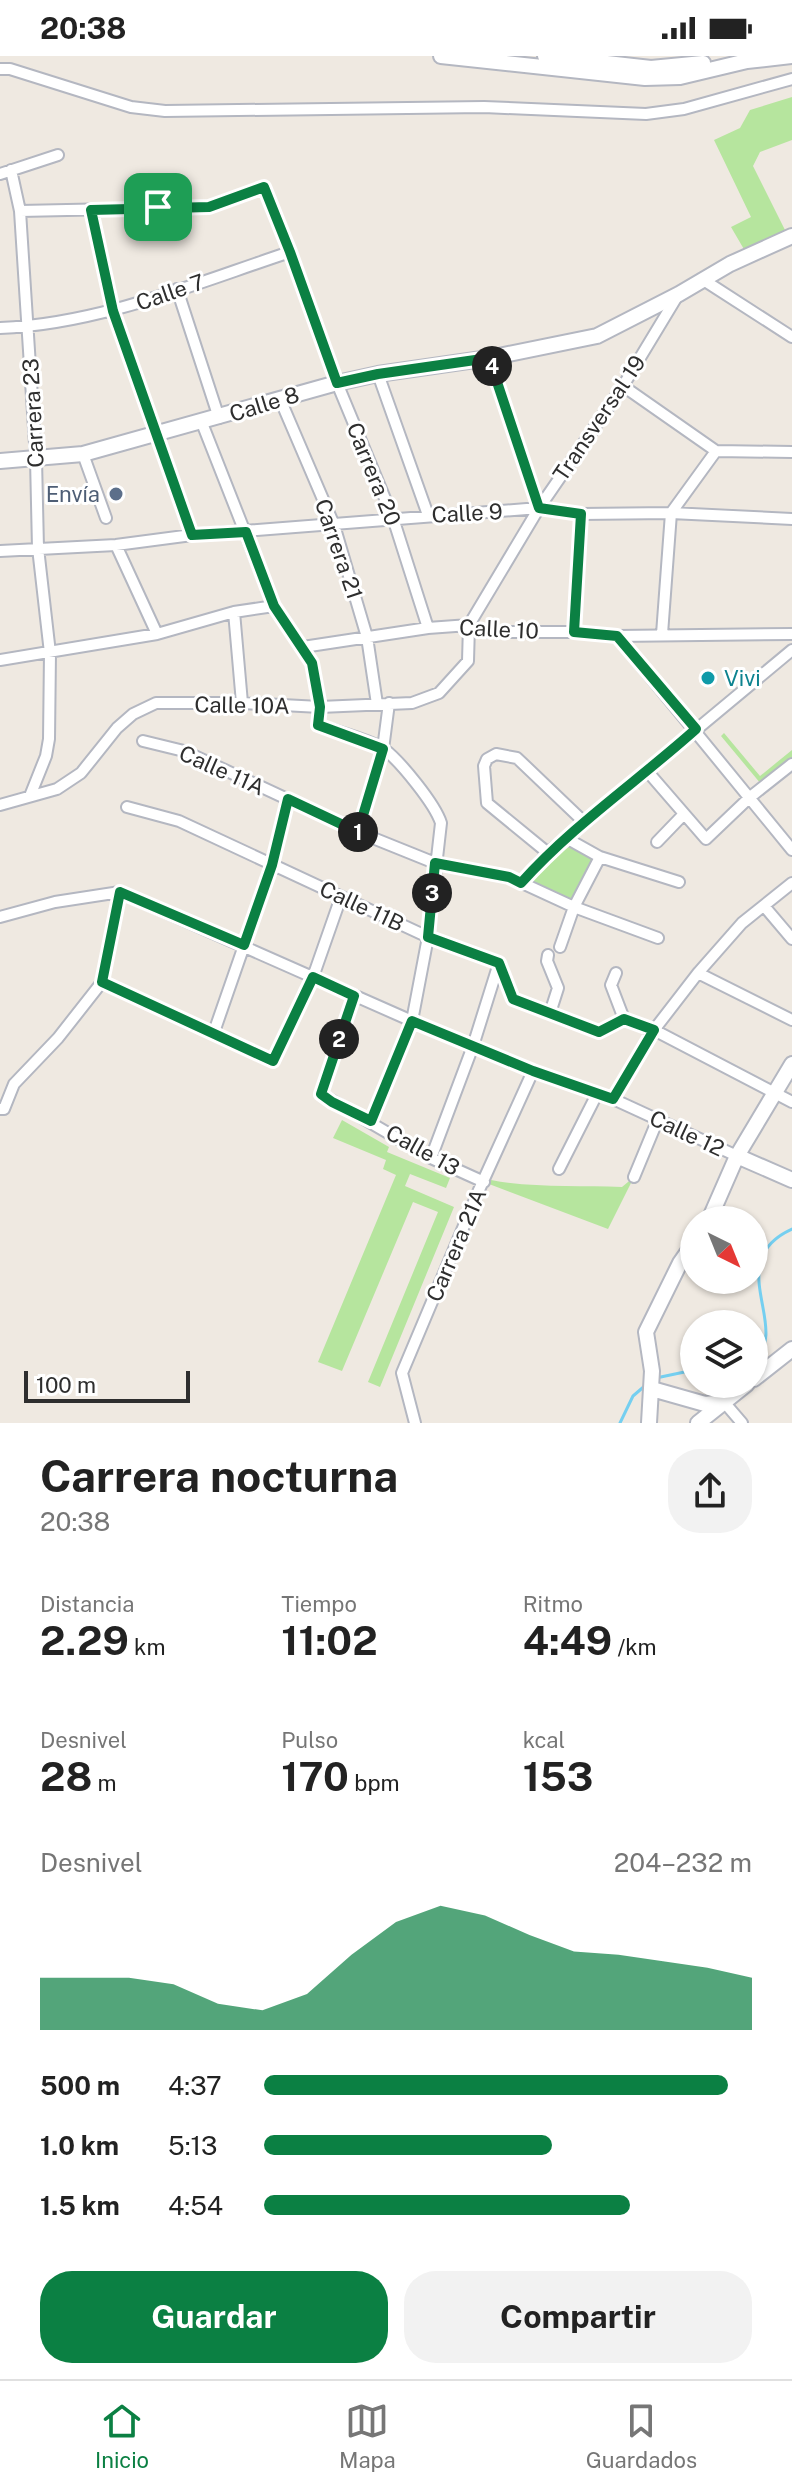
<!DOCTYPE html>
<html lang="es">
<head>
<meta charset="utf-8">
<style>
  :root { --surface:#fff; --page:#f2f2f2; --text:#222; --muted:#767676; --line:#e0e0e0; --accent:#0b8043 }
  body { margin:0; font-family:"Public Sans",sans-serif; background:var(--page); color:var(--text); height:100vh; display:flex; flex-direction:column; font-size:30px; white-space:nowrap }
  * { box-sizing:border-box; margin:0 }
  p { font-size:26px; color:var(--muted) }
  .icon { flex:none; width:44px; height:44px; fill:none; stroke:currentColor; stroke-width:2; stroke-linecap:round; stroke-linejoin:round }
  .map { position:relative; height:1367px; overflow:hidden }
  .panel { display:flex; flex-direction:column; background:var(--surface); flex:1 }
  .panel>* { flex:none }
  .needle { width:52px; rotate:137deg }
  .controls { position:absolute; left:680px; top:1150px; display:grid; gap:16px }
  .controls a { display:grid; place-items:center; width:88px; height:88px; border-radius:50%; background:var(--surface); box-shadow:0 2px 6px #0004; font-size:40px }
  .scale { position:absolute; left:24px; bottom:20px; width:166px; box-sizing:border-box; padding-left:8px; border:4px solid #2e2e2e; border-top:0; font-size:22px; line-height:28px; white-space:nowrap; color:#2e2e2e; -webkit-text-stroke:6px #fff; paint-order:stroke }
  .pin { position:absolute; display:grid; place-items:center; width:68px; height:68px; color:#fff; margin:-34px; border-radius:16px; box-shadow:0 4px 12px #0006 }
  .km { position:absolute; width:40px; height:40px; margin:-20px; border-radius:50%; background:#222; color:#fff; font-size:22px; line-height:40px; text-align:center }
  .round { display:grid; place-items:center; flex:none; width:84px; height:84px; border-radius:32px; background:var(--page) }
  .overview { display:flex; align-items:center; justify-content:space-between; height:136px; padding:0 40px }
  h1 { font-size:44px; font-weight:700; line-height:60px }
  .metrics { display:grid; grid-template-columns:repeat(3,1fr); gap:12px; height:136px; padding:8px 40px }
  .metrics div { display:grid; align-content:center }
  .metrics b { font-size:40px; font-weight:700 }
  .metrics small { font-size:22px; font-weight:400 }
  .metrics p { font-size:22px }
  .chart { height:224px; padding:16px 40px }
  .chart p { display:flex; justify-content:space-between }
  .chart svg { width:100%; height:144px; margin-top:8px; fill:var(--accent); opacity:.7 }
  .action { display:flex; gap:16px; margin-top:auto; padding:16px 40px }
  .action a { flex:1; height:92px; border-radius:32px; background:var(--accent); color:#fff; font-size:32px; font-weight:700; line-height:92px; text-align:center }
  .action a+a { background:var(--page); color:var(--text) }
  ul { padding:0 40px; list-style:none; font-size:26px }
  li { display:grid; grid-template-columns:128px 96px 1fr; align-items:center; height:60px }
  li i { height:20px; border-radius:10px; background:var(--accent) }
  .status { display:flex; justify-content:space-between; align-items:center; height:56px; padding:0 40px; background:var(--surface); direction:ltr }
  .status svg { height:22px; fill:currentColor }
  .menu { display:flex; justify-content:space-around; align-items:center; height:112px; border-top:2px solid var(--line); background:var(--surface); font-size:22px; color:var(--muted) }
  .menu a { display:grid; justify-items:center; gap:4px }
  .menu .current { color:var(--accent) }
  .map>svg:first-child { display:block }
</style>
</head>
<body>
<div class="status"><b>20:38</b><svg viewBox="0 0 49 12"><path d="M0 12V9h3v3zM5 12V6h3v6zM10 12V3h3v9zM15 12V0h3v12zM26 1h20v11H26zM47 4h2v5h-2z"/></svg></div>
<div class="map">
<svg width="792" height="1367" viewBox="0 0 792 1367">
  <rect width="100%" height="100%" fill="#efe9e1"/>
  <path fill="#b6e59e" d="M 792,41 L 792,84 L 760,96 L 753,110 L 786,176 L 745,195 L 731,171 L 751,161 L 714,84 L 740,72 L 750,54 Z
    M 724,677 L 760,720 L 792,694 L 792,702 L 761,728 L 721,680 Z
    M 566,782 L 600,801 L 574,851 L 521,827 Z
    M 342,1064 L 389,1091 L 387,1096 L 450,1122 L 446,1132 L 410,1118 L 405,1130 L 454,1151 L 380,1331 L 368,1326 L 438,1156 L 413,1146 L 342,1315 L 318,1306 L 396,1119 L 383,1113 L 386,1104 L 333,1082 Z
    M 634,1121 L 608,1173 L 489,1128 L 491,1124 C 532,1132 580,1129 622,1131 Z"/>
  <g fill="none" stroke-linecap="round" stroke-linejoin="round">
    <path stroke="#75cff0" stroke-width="3" d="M 754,1303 C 792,1273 721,1205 792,1173
      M 656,1322 L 694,1314
      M 620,1367 L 633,1340 L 647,1328"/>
    <defs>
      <path id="street" d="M 0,13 L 10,13 L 131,51 L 165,55 L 484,51 L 646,58 L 684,53 L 792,23
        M 11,114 L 20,155 L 36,403 L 38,492 L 50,597 L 49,683 L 46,700 L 30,740
        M 0,118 L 58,99
        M 91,154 L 113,255 L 192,479
        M 20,155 L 209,151 L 264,131 L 290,196 L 337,327 L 393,462 L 428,572
        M 702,223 L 792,281
        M 177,233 L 219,362
        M 0,272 C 100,268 196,227 290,196
        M 489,302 L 539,452
        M 378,318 L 428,459
        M 623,330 L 716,395 L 792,396
        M 280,343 L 334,469 L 367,581 L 377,648
        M 202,367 L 274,550 L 312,607 L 320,651 L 318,669 C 335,675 370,684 384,693 C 400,705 435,748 441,767 L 428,881 L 412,965 L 371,1065
        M 83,398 L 106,462
        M 116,489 L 157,578
        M 0,495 L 116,489 L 192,479 L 539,452 L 581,458 L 671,457 L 792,463
        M 234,556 L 242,647
        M 574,576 L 581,458
        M 662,578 L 671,457 L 716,395
        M 617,580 L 792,794
        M 303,591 L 428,572 L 469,569 L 484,576 L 574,576 L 617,580 L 792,578
        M 0,604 L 157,578 L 234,556 L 274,550
        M 143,685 L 184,695 L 358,776 L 435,807 L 509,821 L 574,851 L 658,882
        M 648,716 L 706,783 L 749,742 L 792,708
        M 0,749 L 57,733 L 81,717 L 117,672 L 133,658 L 156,647 L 242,647 L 320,651 L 412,647 L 439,637 L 468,605 L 469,569 L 539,452 L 623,330 L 678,239
        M 127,751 L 179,765 L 428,881 L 499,907 L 513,943 L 599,976 L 624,963 L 654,974 L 792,1046
        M 358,776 L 383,693 L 389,647
        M 566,782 L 600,801 L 679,826
        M 657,786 L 683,759
        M 548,797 L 487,747 L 484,710 L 487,703 L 496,698 L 517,702 L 584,766
        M 521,827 L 548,797 L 792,594
        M 764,850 L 792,883
        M 0,861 L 55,846 L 120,836 L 412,965 L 533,1015 L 613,1043 L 737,1100
        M 560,891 L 574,851 L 600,801
        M 548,899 L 547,905 L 558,932 L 550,957
        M 616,917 L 611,929 L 624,963
        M 698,917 L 792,964
        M 102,926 L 273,1005 L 313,921 L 341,841
        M 354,940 L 321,1038 L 431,1102 L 484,1126
        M 214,976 L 272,809 L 288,743
        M 613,1043 L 654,974 L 698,917 L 742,867 L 792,827
        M 0,1053 L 4,1053 L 14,1028 L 58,982 L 102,926 L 120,836
        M 431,1102 L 473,990 L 499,907
        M 559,1113 L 597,1038
        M 634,1121 L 658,1063
        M 724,1346 L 742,1367
        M 415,1367 L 402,1317 L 479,1134 L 533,1015"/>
      <path id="secondary" d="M 441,0 L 645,22 L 680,21 L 747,5 L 792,0
        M 545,0 L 651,12 L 703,7
        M 0,405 L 83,398 L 337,327 L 378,318 L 489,302 L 597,280 L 679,238 L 730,208 L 792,180
        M 737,1100 L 792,1124
        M 709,1164 L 737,1100 L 792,1008
        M 754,1323 L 792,1293
        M 652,1333 L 705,1348 L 724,1346
        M 649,1367 L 652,1315 L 646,1276 L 680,1207 L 694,1187
        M 698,1367 L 747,1328"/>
    </defs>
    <use href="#street" stroke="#b4b7c1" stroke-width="14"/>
    <use href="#secondary" stroke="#b4b7c1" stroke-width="18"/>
    <use href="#street" stroke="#fff" stroke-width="10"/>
    <use href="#secondary" stroke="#fff" stroke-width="14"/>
  </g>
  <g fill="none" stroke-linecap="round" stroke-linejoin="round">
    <defs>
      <path id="route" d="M 264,131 L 290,196 L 337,327 L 378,318 L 489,302 L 539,452 L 581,458 L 574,576 L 617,580 L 696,673 C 638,725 573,769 521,827 L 509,821 L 435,807 L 428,881 L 499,907 L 513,943 L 599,976 L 624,963 L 654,974 L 613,1043 L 533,1015 L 412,965 L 371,1065 L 332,1046 L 321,1038 L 354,940 L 313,921 L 273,1005 L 102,926 L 120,836 L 244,889 L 272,809 L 288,743 L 358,776 L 383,693 L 318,669 L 320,651 L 312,607 L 274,550 L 246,476 L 192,479 L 113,255 L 91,154 L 209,151 Z"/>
    </defs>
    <use href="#route" stroke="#fff" stroke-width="16"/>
    <use href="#route" stroke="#0b8043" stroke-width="10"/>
  </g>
  <circle fill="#5c6f8a" stroke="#fff" stroke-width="3" cx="116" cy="438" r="8"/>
  <circle fill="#0f9aa8" stroke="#fff" stroke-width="3" cx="708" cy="622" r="8"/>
  <g text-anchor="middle" stroke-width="6" stroke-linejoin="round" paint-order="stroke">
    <g font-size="22" fill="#2e2e2e" stroke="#fff">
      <text transform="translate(170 236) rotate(-19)" y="8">Calle 7</text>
      <text transform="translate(264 348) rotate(-17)" y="8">Calle 8</text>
      <text transform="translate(33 357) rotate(-93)" y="8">Carrera 23</text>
      <text transform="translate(599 362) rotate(-56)" y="8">Transversal 19</text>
      <text transform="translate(374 418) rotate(68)" y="8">Carrera 20</text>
      <text transform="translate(467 457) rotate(-3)" y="8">Calle 9</text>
      <text transform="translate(339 493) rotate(71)" y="8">Carrera 21</text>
      <text transform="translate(499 573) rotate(3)" y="8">Calle 10</text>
      <text transform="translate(242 649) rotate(1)" y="8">Calle 10A</text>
      <text transform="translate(222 714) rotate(24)" y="8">Calle 11A</text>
      <text transform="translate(362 850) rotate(25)" y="8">Calle 11B</text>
      <text transform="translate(687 1077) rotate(25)" y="8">Calle 12</text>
      <text transform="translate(423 1094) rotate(29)" y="8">Calle 13</text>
      <text transform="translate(456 1189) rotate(-67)" y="8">Carrera 21A</text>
    </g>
    <g font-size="22" fill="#4e5e75" stroke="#fff" text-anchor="end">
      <text x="100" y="446">Envía</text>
    </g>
    <g font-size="22" fill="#0d838f" stroke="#fff" text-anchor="start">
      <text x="724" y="630">Vivi</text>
    </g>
  </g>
</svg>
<div class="controls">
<a><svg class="needle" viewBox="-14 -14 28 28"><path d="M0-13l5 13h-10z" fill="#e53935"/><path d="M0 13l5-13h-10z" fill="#767676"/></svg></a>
<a><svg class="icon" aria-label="layers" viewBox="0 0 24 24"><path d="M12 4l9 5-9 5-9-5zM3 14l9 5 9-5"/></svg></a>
</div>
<div class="scale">100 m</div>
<div class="pin" style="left:158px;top:151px;background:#1e9e55"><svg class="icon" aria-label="arrive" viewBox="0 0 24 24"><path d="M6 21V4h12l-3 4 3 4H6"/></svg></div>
<b class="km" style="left:358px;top:776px">1</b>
<b class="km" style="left:339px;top:983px">2</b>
<b class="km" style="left:432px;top:837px">3</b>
<b class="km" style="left:492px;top:310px">4</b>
</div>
<section class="panel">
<div class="overview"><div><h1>Carrera nocturna</h1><p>20:38</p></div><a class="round"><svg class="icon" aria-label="share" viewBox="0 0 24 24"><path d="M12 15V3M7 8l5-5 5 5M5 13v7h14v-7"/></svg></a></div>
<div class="metrics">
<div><p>Distancia</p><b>2.29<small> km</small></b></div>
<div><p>Tiempo</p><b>11:02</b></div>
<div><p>Ritmo</p><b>4:49<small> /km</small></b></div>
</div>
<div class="metrics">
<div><p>Desnivel</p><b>28<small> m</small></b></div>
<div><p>Pulso</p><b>170<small> bpm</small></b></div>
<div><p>kcal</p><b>153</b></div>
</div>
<div class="chart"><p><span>Desnivel</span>204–232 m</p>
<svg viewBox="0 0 160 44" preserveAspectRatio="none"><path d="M0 44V28L10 28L20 28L30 30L40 36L50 38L60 33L70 21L80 11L90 6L100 9L110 15L120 20L130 21L140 23L150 25L160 28V44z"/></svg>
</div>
<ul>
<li><b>500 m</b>4:37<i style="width:95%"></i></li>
<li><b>1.0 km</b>5:13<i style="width:59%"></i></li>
<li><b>1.5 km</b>4:54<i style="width:75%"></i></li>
</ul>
<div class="action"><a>Guardar</a><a>Compartir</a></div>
</section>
<nav class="menu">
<a class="current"><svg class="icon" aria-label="home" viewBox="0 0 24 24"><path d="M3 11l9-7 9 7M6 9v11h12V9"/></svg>Inicio</a>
<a><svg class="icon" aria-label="map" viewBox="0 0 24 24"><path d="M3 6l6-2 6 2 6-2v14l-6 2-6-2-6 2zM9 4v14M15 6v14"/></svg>Mapa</a>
<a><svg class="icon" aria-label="saved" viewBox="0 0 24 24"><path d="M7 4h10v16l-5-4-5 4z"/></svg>Guardados</a>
</nav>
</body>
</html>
